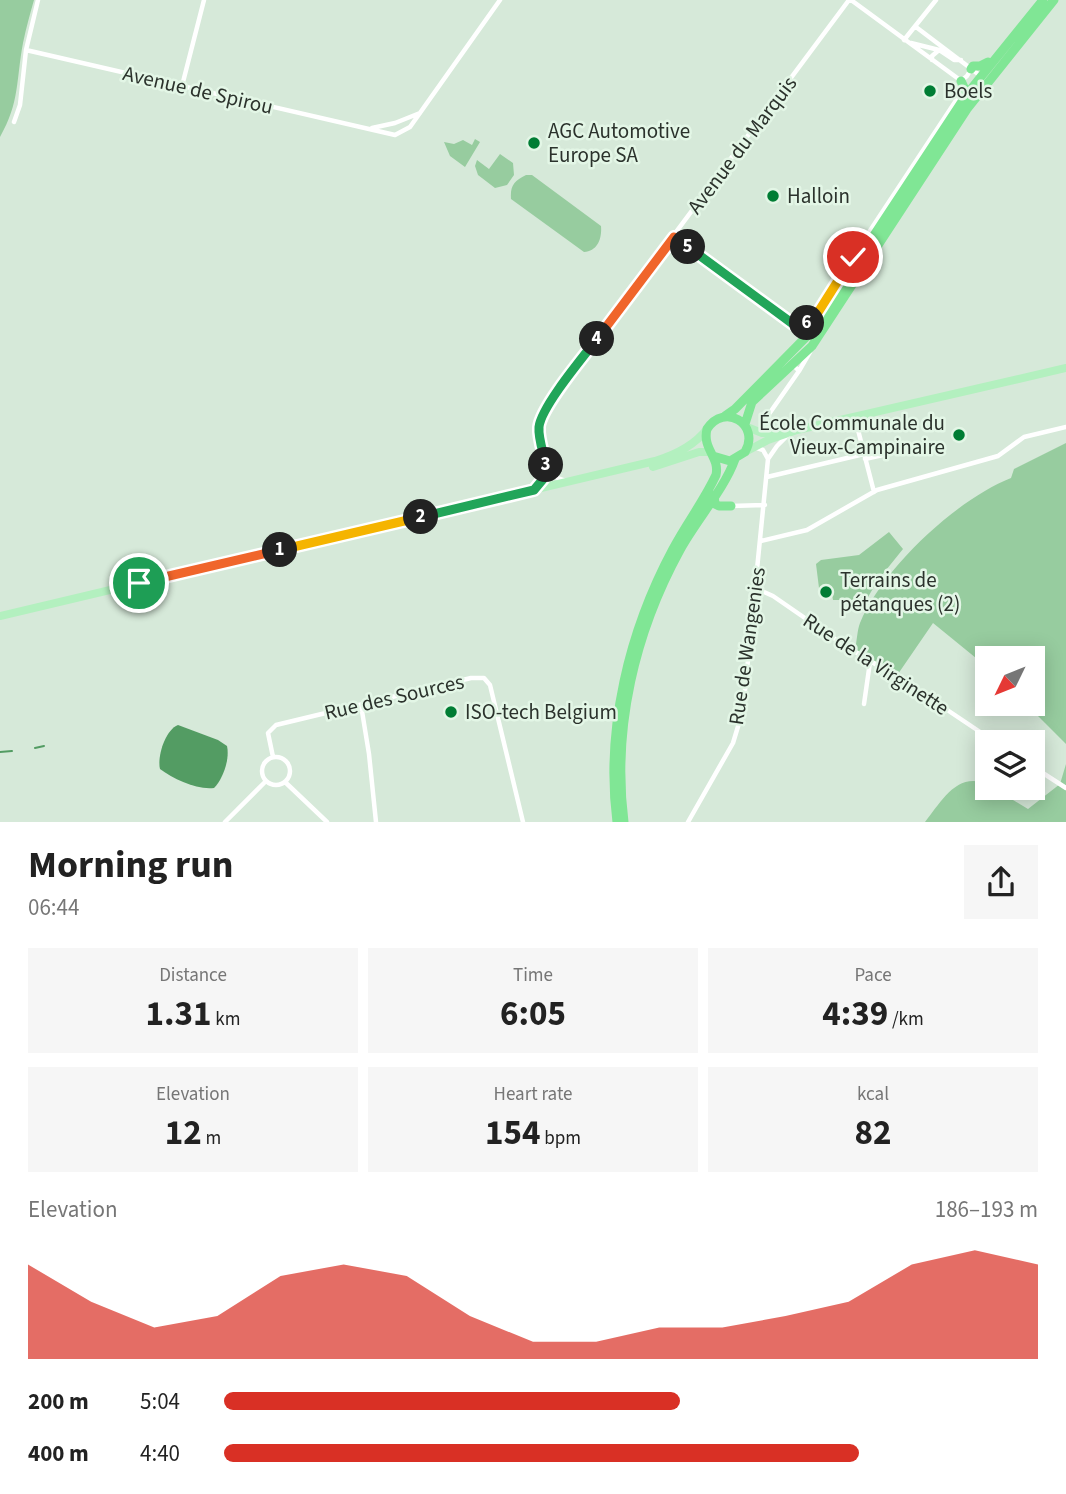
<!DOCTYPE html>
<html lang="en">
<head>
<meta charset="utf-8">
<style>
  :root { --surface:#fff; --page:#f6f6f6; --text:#222; --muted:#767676; --accent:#d93025 }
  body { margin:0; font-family:"Source Sans 3",sans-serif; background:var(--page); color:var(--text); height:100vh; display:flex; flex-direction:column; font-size:26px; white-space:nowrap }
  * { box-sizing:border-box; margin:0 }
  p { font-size:23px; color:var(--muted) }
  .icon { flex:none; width:38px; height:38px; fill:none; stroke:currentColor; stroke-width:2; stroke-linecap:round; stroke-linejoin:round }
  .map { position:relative; height:822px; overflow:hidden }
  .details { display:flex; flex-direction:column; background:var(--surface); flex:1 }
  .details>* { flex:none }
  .needle { width:46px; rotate:227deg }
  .tools { position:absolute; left:975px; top:646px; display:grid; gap:14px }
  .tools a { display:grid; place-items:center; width:70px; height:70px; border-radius:0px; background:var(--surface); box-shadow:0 4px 18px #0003; font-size:35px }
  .pin { position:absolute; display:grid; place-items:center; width:60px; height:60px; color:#fff; margin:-30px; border:4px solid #fff; border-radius:50%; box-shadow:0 2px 7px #0007 }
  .km { position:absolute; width:35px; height:35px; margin:-18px; border-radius:50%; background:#222; color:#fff; font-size:19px; line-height:35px; text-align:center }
  .round { display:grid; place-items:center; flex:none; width:74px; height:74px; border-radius:0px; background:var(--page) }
  .headline { display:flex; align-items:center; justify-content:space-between; height:119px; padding:0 28px }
  h1 { font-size:38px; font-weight:700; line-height:52px }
  .metrics { display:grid; grid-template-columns:repeat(3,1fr); gap:10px; height:119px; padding:7px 28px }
  .metrics div { display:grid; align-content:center; border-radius:0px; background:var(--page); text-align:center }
  .metrics b { font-size:35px; font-weight:700 }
  .metrics small { font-size:19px; font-weight:400 }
  .metrics p { font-size:19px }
  .chart { height:196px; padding:14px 28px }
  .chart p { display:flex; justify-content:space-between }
  .chart svg { width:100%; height:126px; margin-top:7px; fill:var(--accent); opacity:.7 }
  ul { padding:0 28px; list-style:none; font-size:23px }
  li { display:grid; grid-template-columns:112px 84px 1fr; align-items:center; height:52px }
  li i { height:18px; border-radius:9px; background:var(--accent) }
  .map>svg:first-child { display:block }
</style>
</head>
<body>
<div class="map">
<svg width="1066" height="822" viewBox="0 0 1066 822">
  <rect width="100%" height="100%" fill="#d6e9d9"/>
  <path fill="#97cc9f" d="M 0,0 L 34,0 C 30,14 26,28 23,43 C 16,80 20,102 0,137 Z
    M 475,139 L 480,142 L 465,167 L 450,156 L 444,142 L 454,144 L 463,140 L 472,145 Z
    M 500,154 L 513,163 L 514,175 L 507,185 L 495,188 L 478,175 L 475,166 L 477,160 L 489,169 Z
    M 526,175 L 532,175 L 601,226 C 602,238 598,251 584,252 L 511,199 C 510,186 514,181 526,175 Z
    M 1066,443 L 1066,744 L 1026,704 L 1032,704 L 1032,658 L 987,658 L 987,667 L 933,623 L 898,674 L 855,650 C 857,641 857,631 860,623 C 882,569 957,499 1011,478 L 1014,469 Z
    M 889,532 L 903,549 L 878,580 L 868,597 L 860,600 L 833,600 L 831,589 L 831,594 L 822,595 L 822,590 L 829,589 L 819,588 L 816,564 L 821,560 L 859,555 Z
    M 1066,764 L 1066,822 L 925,822 C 941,802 957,771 987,784 L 987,788 L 993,788 L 1028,809 L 1060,784 Z"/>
  <path fill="#539c63" d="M 178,725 L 218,740 L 227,746 C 230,759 223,779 214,788 C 196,790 174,779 160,769 C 157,757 165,730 178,725 Z"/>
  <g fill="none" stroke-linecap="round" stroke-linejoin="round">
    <path stroke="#539c63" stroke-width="2" d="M 35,748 L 44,746
      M 0,752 L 12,751"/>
    <path stroke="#fff" stroke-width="4.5" d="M 851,0 L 960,80
      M 916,27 L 982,77
      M 904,40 L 936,0
      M 911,43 L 939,50
      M 26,50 L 395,135 L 410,127 L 500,0
      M 932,60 L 932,56 L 939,50 L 954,60 L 961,60
      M 182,86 L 204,0
      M 14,122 L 20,105 L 26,50 L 38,0
      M 372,128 L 395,123 L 420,113
      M 674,237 L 793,324 L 803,325 L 809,323 L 955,102 L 960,92 L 961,81 L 967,76 L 971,69
      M 793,365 L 799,371 L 810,352
      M 769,414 L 799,371
      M 857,426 L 874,492
      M 757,448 L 763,450 L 768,459
      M 865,459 L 914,448
      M 548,469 L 555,477 L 566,481
      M 767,477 L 864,454
      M 539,486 C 555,467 538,449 539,428 C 540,415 553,400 559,389 L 849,0
      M 731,506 L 765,505
      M 761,541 L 807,530 L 877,490 L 998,456 L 1024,437 L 1066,427
      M 755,588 L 773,596 L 841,643 L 916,689 L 995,742
      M 864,704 L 870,662
      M 361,705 L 369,754 L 376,822
      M 273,757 L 268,733 L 276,725 L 471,678 L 484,678 L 490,685 L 523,822
      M262 771a14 14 0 1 1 28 0a14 14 0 1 1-28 0Z
      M 1032,766 L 1066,788
      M 285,782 L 327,822
      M 225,822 L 266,781
      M 688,822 L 733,743 L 743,710 L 768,459 L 777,446 L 789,434"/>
    <path stroke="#b3f0bf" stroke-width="8" d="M 747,427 L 762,433 L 781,432
      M 745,452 L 768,440 L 797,430 L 1066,368
      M 653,467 L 699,452 L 710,452
      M 0,616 L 655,461 C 675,455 694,446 707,429"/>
    <path stroke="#80e695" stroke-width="9" d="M 971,69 L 973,66 L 980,66 L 988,62
      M 961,81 L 967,94
      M 725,416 L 735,409 L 809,334 L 967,94 L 1043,0
      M 745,424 L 752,402 L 812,346 L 967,109 L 1054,0
      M 714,495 L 715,504 L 719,506 L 731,506
      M 617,822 C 605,729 629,631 673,549 C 686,524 704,501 716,475 C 720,457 702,449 707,429 C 724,402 761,424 745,452 L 730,461 L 713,456
      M 624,822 C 612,728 635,632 680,550 C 695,522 725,488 735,459"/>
  </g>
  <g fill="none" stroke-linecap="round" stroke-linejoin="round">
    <defs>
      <path id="split-1" d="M 139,583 L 280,550"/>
      <path id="split-2" d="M 280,550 L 421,517"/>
      <path id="split-3" d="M 421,517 L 534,490 L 544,478 L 546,465"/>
      <path id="split-4" d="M 546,465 C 544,454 538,439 539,427 C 541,407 583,357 597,339"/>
      <path id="split-5" d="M 597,339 L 674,237 L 688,247"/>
      <path id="split-6" d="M 688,247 L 793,324 L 807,323"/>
      <path id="split-7" d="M 807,323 L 817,314 L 853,257"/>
    </defs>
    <use href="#split-1" stroke="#fff" stroke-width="14"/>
    <use href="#split-2" stroke="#fff" stroke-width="14"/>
    <use href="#split-3" stroke="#fff" stroke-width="14"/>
    <use href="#split-4" stroke="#fff" stroke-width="14"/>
    <use href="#split-5" stroke="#fff" stroke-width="14"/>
    <use href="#split-6" stroke="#fff" stroke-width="14"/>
    <use href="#split-7" stroke="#fff" stroke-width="14"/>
    <use href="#split-1" stroke="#f0652b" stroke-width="9"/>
    <use href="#split-2" stroke="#f5b400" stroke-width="9"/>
    <use href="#split-3" stroke="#22a559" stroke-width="9"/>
    <use href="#split-4" stroke="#22a559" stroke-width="9"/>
    <use href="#split-5" stroke="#f0652b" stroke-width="9"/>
    <use href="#split-6" stroke="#22a559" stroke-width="9"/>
    <use href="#split-7" stroke="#f5b400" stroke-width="9"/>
  </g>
  <g fill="#007d34" stroke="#e3f6e6" stroke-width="2.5">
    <circle cx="930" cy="91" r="7"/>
    <circle cx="534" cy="143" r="7"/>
    <circle cx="773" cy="196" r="7"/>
    <circle cx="959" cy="435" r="7"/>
    <circle cx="826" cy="592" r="7"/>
    <circle cx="451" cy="712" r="7"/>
  </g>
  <g text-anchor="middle" stroke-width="5" stroke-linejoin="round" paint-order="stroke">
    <g font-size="21" fill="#2b322c" stroke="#e3f6e6">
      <text transform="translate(198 90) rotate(13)" y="7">Avenue de Spirou</text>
      <text transform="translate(742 145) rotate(-53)" y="7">Avenue du Marquis</text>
      <text transform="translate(747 646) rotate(-82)" y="7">Rue de Wangenies</text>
      <text transform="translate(876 664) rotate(33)" y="7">Rue de la Virginette</text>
      <text transform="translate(394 697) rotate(-13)" y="7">Rue des Sources</text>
    </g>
    <g font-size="21" fill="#2b322c" stroke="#e3f6e6" text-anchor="start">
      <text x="944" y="98">Boels</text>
      <text x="548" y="138">AGC Automotive<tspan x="548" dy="24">Europe SA</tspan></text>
      <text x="787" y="203">Halloin</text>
      <text x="945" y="430" text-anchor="end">École Communale du<tspan x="945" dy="24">Vieux-Campinaire</tspan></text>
      <text x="840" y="587">Terrains de<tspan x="840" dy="24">pétanques (2)</tspan></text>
      <text x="465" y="719">ISO-tech Belgium</text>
    </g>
  </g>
</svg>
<div class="tools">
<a><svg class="needle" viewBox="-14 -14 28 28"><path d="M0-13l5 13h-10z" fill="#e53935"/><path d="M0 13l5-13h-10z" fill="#767676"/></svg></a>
<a><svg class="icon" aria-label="layers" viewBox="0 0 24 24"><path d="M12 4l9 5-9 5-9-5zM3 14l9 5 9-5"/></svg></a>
</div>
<div class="pin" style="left:139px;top:583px;background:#1e9e55"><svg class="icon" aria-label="arrive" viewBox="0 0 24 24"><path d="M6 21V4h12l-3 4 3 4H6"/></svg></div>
<div class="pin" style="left:853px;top:257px;background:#d93025"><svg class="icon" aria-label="check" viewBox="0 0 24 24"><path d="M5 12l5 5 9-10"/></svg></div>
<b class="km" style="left:280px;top:550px">1</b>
<b class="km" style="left:421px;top:517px">2</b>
<b class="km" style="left:546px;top:465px">3</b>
<b class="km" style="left:597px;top:339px">4</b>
<b class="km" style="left:688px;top:247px">5</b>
<b class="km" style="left:807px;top:323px">6</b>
</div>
<section class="details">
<div class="headline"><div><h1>Morning run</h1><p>06:44</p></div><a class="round"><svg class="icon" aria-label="share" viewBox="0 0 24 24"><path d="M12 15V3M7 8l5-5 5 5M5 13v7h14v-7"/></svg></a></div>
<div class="metrics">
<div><p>Distance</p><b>1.31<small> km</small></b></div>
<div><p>Time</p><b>6:05</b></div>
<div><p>Pace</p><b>4:39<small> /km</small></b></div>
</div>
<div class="metrics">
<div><p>Elevation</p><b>12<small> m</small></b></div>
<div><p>Heart rate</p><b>154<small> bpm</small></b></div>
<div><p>kcal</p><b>82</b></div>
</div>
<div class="chart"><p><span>Elevation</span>186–193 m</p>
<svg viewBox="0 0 160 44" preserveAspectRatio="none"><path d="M0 44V11L10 24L20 33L30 29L40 15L50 11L60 15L70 29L80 38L90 38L100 33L110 33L120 29L130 24L140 11L150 6L160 11V44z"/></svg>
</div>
<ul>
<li><b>200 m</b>5:04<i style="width:56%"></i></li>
<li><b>400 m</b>4:40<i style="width:78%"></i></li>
</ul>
</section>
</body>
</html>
